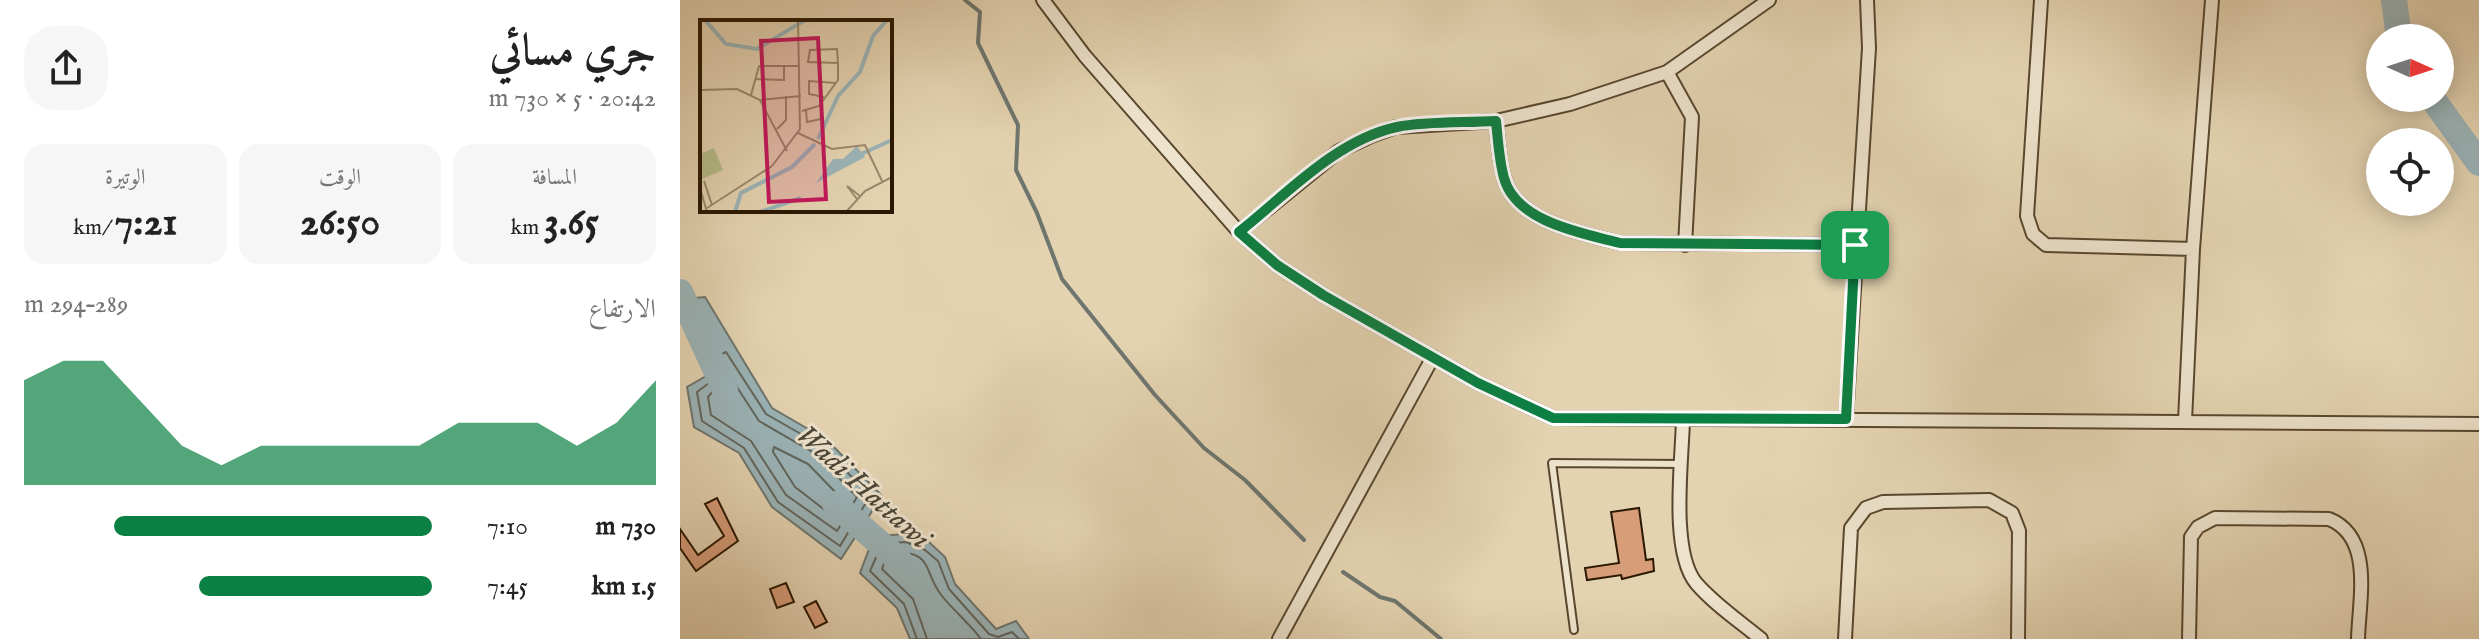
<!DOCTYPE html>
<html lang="ar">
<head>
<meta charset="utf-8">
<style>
  :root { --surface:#fff; --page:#f6f6f6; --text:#222; --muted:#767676; --accent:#0b8043 }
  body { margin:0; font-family:"IM FELL English",Amiri,serif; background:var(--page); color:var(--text); direction:rtl; height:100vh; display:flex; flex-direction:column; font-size:30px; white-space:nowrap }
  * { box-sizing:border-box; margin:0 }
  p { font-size:26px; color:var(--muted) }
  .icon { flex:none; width:44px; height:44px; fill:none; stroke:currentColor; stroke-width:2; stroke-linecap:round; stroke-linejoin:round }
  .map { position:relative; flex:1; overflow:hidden; direction:ltr }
  .sheet { display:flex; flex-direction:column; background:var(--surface); width:680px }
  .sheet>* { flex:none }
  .needle { width:52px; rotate:93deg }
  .fabs { position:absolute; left:1686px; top:24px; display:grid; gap:16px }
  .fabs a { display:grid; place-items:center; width:88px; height:88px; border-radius:50%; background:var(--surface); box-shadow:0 4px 20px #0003; font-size:40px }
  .pin { position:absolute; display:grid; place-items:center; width:68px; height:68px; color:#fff; margin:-34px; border-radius:16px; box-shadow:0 4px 12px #0006 }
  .round { display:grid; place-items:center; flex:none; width:84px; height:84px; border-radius:32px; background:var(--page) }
  .summary { display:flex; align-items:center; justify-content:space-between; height:136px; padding:0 24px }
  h1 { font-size:44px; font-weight:700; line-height:60px }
  .stats { display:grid; grid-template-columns:repeat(3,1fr); gap:12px; height:136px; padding:8px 24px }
  .stats div { display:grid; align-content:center; border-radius:20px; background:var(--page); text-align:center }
  .stats b { font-size:40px; font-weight:700 }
  .stats small { font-size:22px; font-weight:400 }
  .stats p { font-size:22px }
  .chart { height:224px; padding:16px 24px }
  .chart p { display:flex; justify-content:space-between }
  .chart svg { width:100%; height:144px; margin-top:8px; fill:var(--accent); opacity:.7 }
  ul { padding:0 24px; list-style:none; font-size:26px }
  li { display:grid; grid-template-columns:128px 96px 1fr; align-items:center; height:60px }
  li i { height:20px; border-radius:10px; background:var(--accent) }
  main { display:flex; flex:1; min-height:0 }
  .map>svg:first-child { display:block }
</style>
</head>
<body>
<main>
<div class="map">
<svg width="1799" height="639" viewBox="0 0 1799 639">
  <rect width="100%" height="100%" fill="#e4d3b1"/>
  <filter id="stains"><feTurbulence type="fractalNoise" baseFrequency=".0025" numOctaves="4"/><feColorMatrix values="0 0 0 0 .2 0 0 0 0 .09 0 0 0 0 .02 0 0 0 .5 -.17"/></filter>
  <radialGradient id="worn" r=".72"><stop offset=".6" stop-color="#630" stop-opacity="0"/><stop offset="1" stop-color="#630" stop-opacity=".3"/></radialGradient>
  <path fill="#9bb4b8" stroke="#6e766f" stroke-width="2" d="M 25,297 L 92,408 L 147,440 L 202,496 L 161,559 L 92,507 L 59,453 L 14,427 L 7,387 L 26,376 L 34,352 L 15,331 L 3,299 Z
    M 228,534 L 249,542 L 265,557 L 275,584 L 316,629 L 336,621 L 349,639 L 230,639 L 217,608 L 180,573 L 194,536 Z"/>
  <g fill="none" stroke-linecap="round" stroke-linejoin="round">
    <path stroke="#62665d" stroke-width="2" d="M 46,352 L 86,414 L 142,446 L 190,496 L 160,546 L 98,502 L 64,448 L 22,421 L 17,392 L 33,380 L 42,354 Z
      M 45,377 L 51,378 L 79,421 L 136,454 L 177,497 L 157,531 L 106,495 L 71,441 L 31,415 L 28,397 Z
      M 94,447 L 128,464 L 161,498 L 155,513 L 150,514 L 115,487 L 93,452 Z
      M 237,639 L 224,604 L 190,571 L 202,544 L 226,542 L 245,550 L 258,561 L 269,589 L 309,634 L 318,637 L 332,632 L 339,639
      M 247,639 L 233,599 L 202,569 L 208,553 C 255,549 242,571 262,596 C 274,611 289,623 301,639"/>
    <path stroke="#6e766f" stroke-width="4" d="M 285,0 L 300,12 L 298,43 L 338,125 L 336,170 L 357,213 L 382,279 L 475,395 L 524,448 L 565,480 L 624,540
      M 663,572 L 700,597 L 715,601 L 761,639"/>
    <path stroke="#9bb4b8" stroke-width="26" d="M 1714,0 L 1719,38
      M 1752,98 L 1799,163
      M 0,292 L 45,390
      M 155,504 L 219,560"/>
  </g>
  <path fill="#d79d79" stroke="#2a1802" stroke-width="2" d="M 37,498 L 58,541 L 16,571 L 0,548 L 0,529 L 18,555 L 44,536 L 25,504 Z
    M 959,508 L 966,560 L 973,559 L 974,571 L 942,579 L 941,575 L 907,580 L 905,568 L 939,563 L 931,512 Z
    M 106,583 L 114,602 L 97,608 L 90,589 Z
    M 136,601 L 147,622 L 135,628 L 124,607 Z"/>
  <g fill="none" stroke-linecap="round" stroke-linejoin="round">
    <defs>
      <path id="service" d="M 894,630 L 872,463 L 1002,464"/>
      <path id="minor" d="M 363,0 L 405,56 L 559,232 L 597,265 L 643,295 L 798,383 L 873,418 L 1799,424
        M 1361,0 L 1347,216 L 1353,234 L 1366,245 L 1513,249
        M 987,72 L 1012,117 L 1005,245
        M 816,121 C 818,140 819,160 824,178 C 836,222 902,233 940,243 L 1175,245
        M 559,232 L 659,151 L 691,136 L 716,127 L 816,121 L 890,104 L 987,72 L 1089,0
        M 1166,419 L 1189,48 L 1187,0
        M 1003,420 C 1002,461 990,551 1016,583 C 1034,604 1059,621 1081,639
        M 1505,421 L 1513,249 L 1532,0
        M 599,639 L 753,357
        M 1165,639 L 1171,528 L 1186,508 L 1203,502 L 1309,500 L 1332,513 L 1339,531 L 1338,639
        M 1509,639 L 1511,537 L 1518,527 L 1535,518 L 1649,519 C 1694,537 1679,600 1678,639"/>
    </defs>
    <use href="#service" stroke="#58472e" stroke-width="10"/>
    <use href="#minor" stroke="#58472e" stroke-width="16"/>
    <use href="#service" stroke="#ede2cc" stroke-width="6"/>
    <use href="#minor" stroke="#ede2cc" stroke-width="12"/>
  </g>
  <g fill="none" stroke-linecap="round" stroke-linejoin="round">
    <defs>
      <path id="route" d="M 816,121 C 818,140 819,160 824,178 C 836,222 902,233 940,243 L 1175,245 L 1166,419 L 873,418 L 798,383 L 643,295 L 597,265 L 559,232 C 606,195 656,140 717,127 C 748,121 784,123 816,121 Z"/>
    </defs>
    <use href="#route" stroke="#fff" stroke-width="16"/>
    <use href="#route" stroke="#0b8043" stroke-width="10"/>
  </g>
  <g text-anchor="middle" stroke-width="6" stroke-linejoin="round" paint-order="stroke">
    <g font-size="30" font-style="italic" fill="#4c4739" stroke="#ede2cc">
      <text transform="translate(184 486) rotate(42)" y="10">Wadi Hattawi</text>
    </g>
  </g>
  <g transform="translate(20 20)">
    <rect width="192" height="192" fill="#e4d3b1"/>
    <path d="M 14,128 L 23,150 L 0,160 L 0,134 Z" fill="#b6bc8a"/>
    <path d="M 157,126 L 165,137 L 116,163 L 133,139 L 143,139 Z" fill="#9bb4b8"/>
    <path fill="none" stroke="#9bb4b8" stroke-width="4" d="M 5,0 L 26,24 L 57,29 L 105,0M 118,119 L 138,76 L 160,52 L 173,16 L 187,0M 159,135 L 192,120M 35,192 L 41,173 L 92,147 L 115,124M 60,192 L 101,178"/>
    <path fill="none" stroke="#9a886b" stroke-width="2" d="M 137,29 L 138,43 L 108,42 L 110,30 ZM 55,59 L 84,60 L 84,46M 0,70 L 37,69 L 60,80 L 87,131M 51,75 L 59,46 L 100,46M 124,77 L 109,74 L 109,61 L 136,63M 60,80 L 101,76M 106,90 L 107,102 L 121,99M 102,91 L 119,86 L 138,60 L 138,43M 77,109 L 86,100 L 86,76M 98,113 L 132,129 L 165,125 L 182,161M 4,161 L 12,185M 0,168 L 7,192M 157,179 L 147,166 L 160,176M 7,188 L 72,146 L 100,109 L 98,0M 146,192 L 165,171 L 192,157"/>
    <path fill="#c2185b" fill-opacity="0.15" stroke="#c2185b" stroke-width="4" d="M 118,18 L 126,179 L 69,182 L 61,21 Z"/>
    <rect width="192" height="192" fill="none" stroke="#2a1802" stroke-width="4"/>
  </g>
  <rect width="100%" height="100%" filter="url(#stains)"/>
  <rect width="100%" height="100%" fill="url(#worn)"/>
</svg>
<div class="fabs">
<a><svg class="needle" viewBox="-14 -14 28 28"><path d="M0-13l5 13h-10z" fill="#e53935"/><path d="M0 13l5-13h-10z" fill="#767676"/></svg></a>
<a><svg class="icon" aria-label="locate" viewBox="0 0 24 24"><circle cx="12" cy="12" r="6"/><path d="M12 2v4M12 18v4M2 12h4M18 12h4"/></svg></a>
</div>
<div class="pin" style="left:1175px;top:245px;background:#1e9e55"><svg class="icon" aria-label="arrive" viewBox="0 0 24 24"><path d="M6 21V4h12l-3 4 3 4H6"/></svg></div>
</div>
<section class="sheet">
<div class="summary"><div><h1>جري مسائي</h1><p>20:42 · 5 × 730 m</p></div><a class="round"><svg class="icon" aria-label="share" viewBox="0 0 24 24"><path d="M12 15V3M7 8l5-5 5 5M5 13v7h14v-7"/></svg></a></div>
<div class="stats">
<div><p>المسافة</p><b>3.65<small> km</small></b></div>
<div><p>الوقت</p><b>26:50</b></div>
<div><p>الوتيرة</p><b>7:21<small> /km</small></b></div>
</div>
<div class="chart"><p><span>الارتفاع</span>289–294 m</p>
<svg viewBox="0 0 160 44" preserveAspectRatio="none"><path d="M0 44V12L10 6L20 6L30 19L40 32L50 38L60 32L70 32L80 32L90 32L100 32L110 25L120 25L130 25L140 32L150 25L160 12V44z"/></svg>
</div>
<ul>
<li><b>730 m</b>7:10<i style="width:78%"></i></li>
<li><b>1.5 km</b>7:45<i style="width:57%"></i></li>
</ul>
</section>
</main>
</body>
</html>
